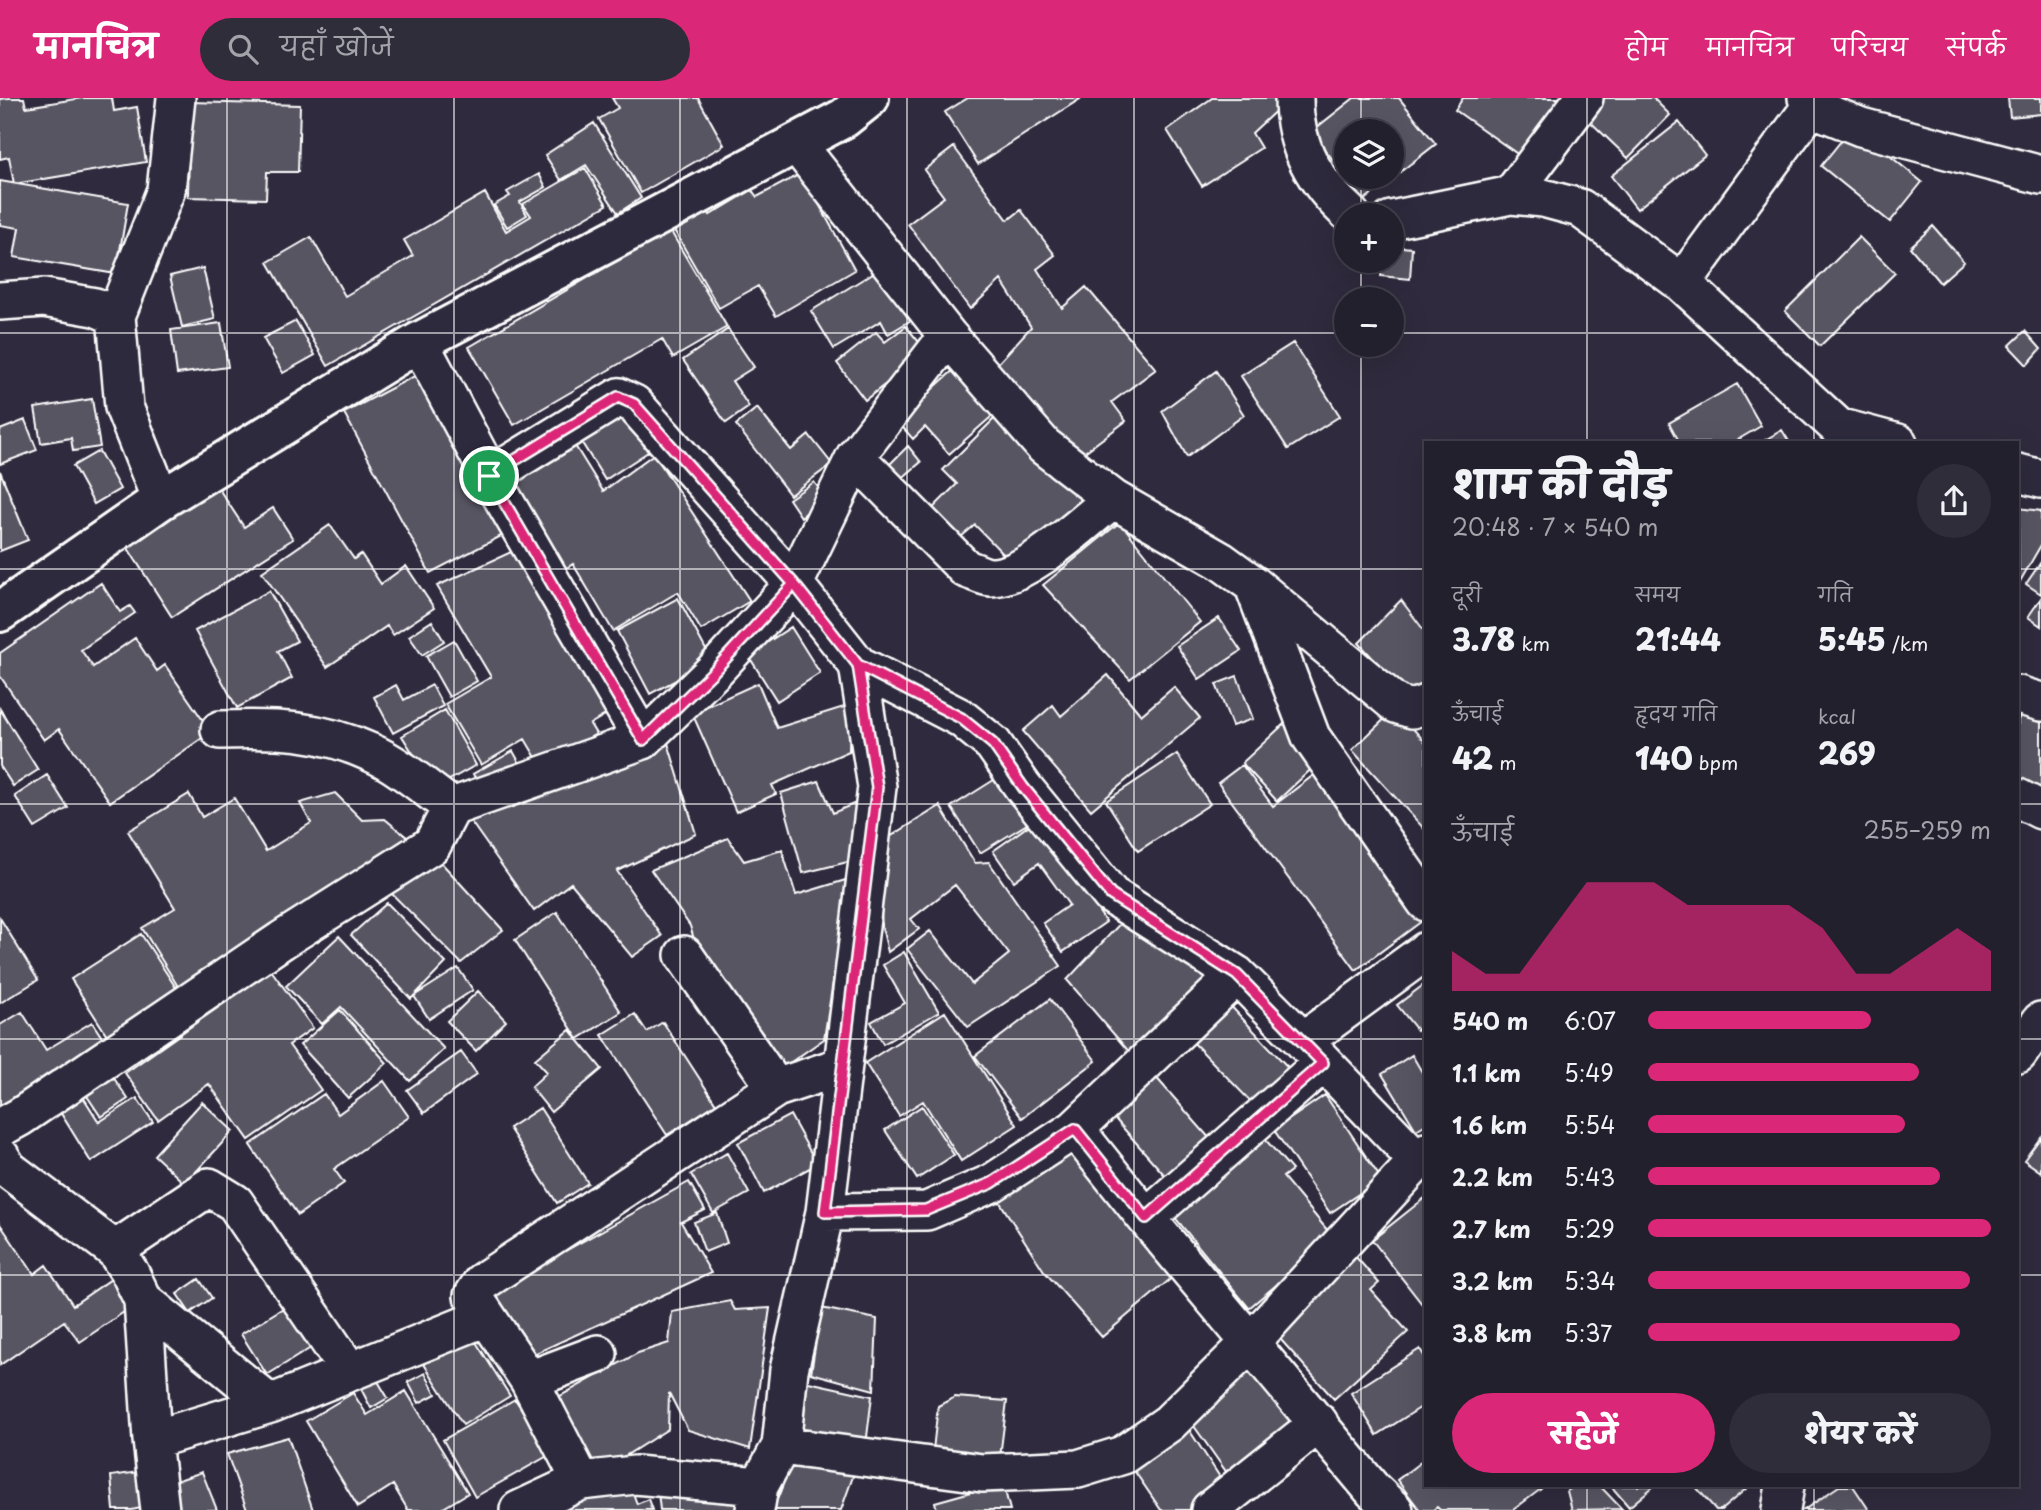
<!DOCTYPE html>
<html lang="hi">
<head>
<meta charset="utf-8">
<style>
  :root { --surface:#23202e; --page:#2f2d3a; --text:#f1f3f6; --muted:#a3a3aa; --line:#403e4a; --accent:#db2777 }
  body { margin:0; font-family:"Playpen Sans","Playpen Sans Deva",sans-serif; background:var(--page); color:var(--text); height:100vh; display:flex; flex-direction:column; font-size:26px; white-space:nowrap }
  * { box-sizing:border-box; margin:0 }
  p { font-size:23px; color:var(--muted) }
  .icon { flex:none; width:38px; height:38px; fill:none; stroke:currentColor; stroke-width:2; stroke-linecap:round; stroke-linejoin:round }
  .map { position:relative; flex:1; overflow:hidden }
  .side { position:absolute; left:1424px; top:343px; width:595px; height:1046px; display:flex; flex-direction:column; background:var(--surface); border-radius:0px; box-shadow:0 7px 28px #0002,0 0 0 2px var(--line) }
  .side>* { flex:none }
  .tools { position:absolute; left:1334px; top:21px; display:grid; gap:14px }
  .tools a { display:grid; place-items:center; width:70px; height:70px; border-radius:50%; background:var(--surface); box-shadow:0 7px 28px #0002,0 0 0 2px var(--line); font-size:35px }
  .pin { position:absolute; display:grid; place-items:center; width:60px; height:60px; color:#fff; margin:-30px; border:4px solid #fff; border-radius:50%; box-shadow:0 2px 7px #0007 }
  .round { display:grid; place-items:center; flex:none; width:74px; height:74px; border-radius:37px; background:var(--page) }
  .headline { display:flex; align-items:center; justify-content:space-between; height:119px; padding:0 28px }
  h1 { font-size:38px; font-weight:800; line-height:52px }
  .metrics { display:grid; grid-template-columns:repeat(3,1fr); gap:10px; height:119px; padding:7px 28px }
  .metrics div { display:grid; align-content:center }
  .metrics b { font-size:30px; font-weight:800 }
  .metrics small { font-size:19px; font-weight:400 }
  .metrics p { font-size:19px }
  .chart { height:196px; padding:14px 28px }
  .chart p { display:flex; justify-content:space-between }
  .chart svg { width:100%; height:126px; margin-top:7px; fill:var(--accent); opacity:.7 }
  .cta { display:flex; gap:14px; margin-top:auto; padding:14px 28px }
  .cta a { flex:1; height:80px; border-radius:42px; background:var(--accent); color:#fff; font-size:28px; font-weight:800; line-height:80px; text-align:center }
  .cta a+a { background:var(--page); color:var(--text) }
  ul { padding:0 28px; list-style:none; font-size:23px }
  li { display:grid; grid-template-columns:112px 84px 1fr; align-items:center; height:52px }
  li i { height:18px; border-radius:9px; background:var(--accent) }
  header { display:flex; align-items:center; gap:42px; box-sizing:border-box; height:98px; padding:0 35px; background:var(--accent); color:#fff }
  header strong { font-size:33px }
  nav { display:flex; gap:38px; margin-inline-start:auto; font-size:24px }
  .search { width:490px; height:63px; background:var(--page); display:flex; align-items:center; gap:18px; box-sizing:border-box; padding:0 24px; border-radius:38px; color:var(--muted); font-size:26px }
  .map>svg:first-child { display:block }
</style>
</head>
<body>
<header>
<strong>मानचित्र</strong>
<div class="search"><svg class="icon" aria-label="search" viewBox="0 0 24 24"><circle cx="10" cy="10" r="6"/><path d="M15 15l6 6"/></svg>यहाँ खोजें</div>
<nav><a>होम</a><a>मानचित्र</a><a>परिचय</a><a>संपर्क</a></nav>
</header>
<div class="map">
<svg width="2041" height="1412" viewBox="0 0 2041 1412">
  <rect width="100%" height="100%" fill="#2f2a3d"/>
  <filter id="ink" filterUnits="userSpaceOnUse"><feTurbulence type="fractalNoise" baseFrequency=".0143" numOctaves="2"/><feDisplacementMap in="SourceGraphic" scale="14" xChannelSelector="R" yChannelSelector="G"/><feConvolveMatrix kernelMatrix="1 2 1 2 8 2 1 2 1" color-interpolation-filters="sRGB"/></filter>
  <g filter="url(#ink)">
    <path fill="#595564" stroke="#fff" stroke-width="2" d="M 9,0 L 24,0 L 26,9 L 82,0 L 112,0 L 114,13 L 137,9 L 146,64 L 14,86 L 9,59 L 0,61 L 0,1 Z
      M 612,0 L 698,0 L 724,47 L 641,95 L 599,21 L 618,10 Z
      M 968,0 L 1079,0 L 1080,1 L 978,66 L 945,14 Z
      M 1212,0 L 1281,0 L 1282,7 L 1252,35 L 1261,50 L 1202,88 L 1167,32 Z
      M 1354,0 L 1399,0 L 1436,46 L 1364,102 L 1346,79 L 1391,79 L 1391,33 L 1346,33 L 1346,78 L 1311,34 Z
      M 1463,0 L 1567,0 L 1526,62 L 1455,12 Z
      M 1587,0 L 1653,0 L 1670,17 L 1628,60 L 1577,11 Z
      M 2008,0 L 2041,0 L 2041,16 L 2010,19 Z
      M 190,4 L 300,7 L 298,74 L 267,74 L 266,101 L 188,99 Z
      M 1679,24 L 1705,57 L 1637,111 L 1611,78 Z
      M 594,25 L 641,100 L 618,115 L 586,67 L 561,82 L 545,57 Z
      M 1853,28 L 1922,84 L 1890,124 L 1821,68 Z
      M 954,49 L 1008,122 L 1021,112 L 1055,157 L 1037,171 L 1062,210 L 1086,189 L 1156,271 L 1112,304 L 1126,323 L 1082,356 L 1039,330 L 990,274 L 1031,229 L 1001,182 L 970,211 L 908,126 L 944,99 L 924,72 Z
      M 585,70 L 607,107 L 328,268 L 268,164 L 311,139 L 345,198 L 413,158 L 404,142 L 485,95 L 506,133 L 531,118 L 523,106 Z
      M 802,75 L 855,172 L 776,218 L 758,188 L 719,210 L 671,127 L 705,108 L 710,117 L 752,92 L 757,99 Z
      M 539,76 L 546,89 L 520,104 L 527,117 L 507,129 L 494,107 L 510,98 L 507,94 Z
      M 0,83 L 128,105 L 116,176 L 14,159 L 19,130 L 0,127 Z
      M 1933,128 L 1964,164 L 1940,185 L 1910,149 Z
      M 670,132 L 727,229 L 673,260 L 662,241 L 514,327 L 469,249 Z
      M 1859,139 L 1895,175 L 1820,248 L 1785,213 Z
      M 1391,148 L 1412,150 L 1410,181 L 1381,178 L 1382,163 L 1391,163 Z
      M 203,170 L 215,221 L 182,229 L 170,178 Z
      M 881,170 L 913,221 L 888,236 L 881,223 L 834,251 L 811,213 Z
      M 296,223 L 315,257 L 283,275 L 263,240 Z
      M 221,225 L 228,269 L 177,276 L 171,232 Z
      M 906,228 L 927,254 L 865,302 L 837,265 L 876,234 L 885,244 Z
      M 728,231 L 754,269 L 732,283 L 749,309 L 726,325 L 683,262 Z
      M 2025,233 L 2041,251 L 2027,267 L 2009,248 Z
      M 1293,245 L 1340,318 L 1288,351 L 1241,278 Z
      M 967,260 L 1007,305 L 949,356 L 925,329 L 913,341 L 897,323 Z
      M 1216,273 L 1244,317 L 1187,359 L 1162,313 Z
      M 422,274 L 507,435 L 430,475 L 344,315 Z
      M 1737,286 L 1761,328 L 1732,345 L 1680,345 L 1669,325 Z
      M 92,301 L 100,349 L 73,353 L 71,340 L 41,345 L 35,310 Z
      M 620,310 L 648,354 L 605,382 L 577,337 Z
      M 757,310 L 791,352 L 809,337 L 832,366 L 790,397 L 736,327 Z
      M 1003,312 L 1086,396 L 1014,467 L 975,427 L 961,439 L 933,410 L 957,386 L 943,372 Z
      M 25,322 L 37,352 L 0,366 L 0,332 Z
      M 1782,332 L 1790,345 L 1760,345 Z
      M 569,338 L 603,393 L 654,356 L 750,503 L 701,532 L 678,494 L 613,533 L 573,466 L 562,473 L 499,382 Z
      M 908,348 L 921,364 L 893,388 L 880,376 Z
      M 99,353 L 120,391 L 94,406 L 73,368 Z
      M 0,373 L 28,442 L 0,453 Z
      M 814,384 L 825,399 L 801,419 L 789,401 Z
      M 215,385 L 244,429 L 273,410 L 293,441 L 172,519 L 124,444 Z
      M 2018,410 L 2041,413 L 2041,447 L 2019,485 Z
      M 1120,424 L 1200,524 L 1130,581 L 1043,487 Z
      M 330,427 L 354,461 L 361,456 L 381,486 L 406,468 L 434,510 L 393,537 L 387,528 L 327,569 L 262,474 Z
      M 520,450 L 612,613 L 590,626 L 596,636 L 541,668 L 525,641 L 481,667 L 445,606 L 491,579 L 437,488 Z
      M 2041,464 L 2041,496 L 2026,486 Z
      M 101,485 L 120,514 L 130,508 L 135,515 L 81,552 L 93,569 L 135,540 L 157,573 L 165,567 L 211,634 L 110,704 L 59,631 L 44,642 L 0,578 L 0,555 Z
      M 269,493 L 297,543 L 278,553 L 292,580 L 237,610 L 195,533 Z
      M 678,500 L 712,563 L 650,596 L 617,533 Z
      M 2041,500 L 2041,528 L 2028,519 Z
      M 1401,502 L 1426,535 L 1426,593 L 1416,598 L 1391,580 L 1359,545 Z
      M 1219,520 L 1241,553 L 1199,581 L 1177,548 Z
      M 432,523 L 444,543 L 422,557 L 409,538 Z
      M 791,529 L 820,575 L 777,603 L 748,557 Z
      M 454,542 L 477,583 L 449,599 L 426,558 Z
      M 1108,577 L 1141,617 L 1174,589 L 1200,620 L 1091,712 L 1023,633 L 1053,607 L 1061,618 Z
      M 1237,578 L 1253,621 L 1232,628 L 1216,586 Z
      M 758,585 L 777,630 L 850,607 L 849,653 L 772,687 L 776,696 L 736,714 L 692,615 Z
      M 396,587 L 404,602 L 432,587 L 443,608 L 393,635 L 374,599 Z
      M 0,611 L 38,672 L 13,688 L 0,668 Z
      M 1395,611 L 1426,645 L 1426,733 L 1352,652 Z
      M 445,612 L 476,667 L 435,690 L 402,638 Z
      M 2023,615 L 2041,624 L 2041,695 L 2018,691 L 2018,622 Z
      M 1285,625 L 1320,663 L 1277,703 L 1242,665 Z
      M 668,645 L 696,736 L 617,773 L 662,838 L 632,859 L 571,785 L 534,813 L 464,714 L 637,649 L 659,652 Z
      M 513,653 L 522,669 L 481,692 L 473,676 Z
      M 1177,656 L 1210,706 L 1138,753 L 1106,703 Z
      M 1242,667 L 1273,708 L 1319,673 L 1426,820 L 1356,872 L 1218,685 Z
      M 47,677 L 68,710 L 35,730 L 15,698 Z
      M 997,680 L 1027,726 L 980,755 L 951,709 Z
      M 819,683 L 833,715 L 858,704 L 860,761 L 803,775 L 781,695 Z
      M 335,695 L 362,722 L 385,721 L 420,750 L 182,895 L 142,830 L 175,810 L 128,733 L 189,696 L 202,719 L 234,700 L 266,753 L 311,725 L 300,705 Z
      M 940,708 L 975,765 L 989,764 L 1061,868 L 968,929 L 907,851 L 930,833 L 972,886 L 1009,856 L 955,787 L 911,821 L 919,831 L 888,854 L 882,829 L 877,747 Z
      M 1035,723 L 1106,824 L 1063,854 L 1043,825 L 1069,807 L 1039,765 L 1014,783 L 993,753 Z
      M 728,740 L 744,763 L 782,752 L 796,797 L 849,781 L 824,941 L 778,973 L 696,848 L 690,828 L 651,772 Z
      M 437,760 L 503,832 L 461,865 L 388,792 Z
      M 387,805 L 446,865 L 411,901 L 351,837 Z
      M 557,814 L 621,914 L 578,941 L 515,842 Z
      M 1129,816 L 1218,885 L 1137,963 L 1067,882 Z
      M 0,820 L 38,882 L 0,905 Z
      M 141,836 L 182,899 L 112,945 L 71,881 Z
      M 339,838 L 444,951 L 410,983 L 341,909 L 322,926 L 286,888 Z
      M 904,854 L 939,914 L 883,946 L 871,924 L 905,905 L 883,867 Z
      M 458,870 L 473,892 L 429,921 L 414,898 Z
      M 271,872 L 313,930 L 289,947 L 321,992 L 249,1042 L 209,986 L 158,1022 L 125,975 Z
      M 1426,885 L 1426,925 L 1417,932 L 1397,907 Z
      M 478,893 L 506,923 L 476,953 L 447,923 Z
      M 1050,901 L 1096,963 L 1022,1020 L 975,958 Z
      M 1227,904 L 1297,979 L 1258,1011 L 1187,938 Z
      M 340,912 L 387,965 L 348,1000 L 300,947 Z
      M 22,914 L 46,952 L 92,924 L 105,944 L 0,1010 L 0,927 Z
      M 945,914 L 1017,1027 L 961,1063 L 923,1003 L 899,1018 L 865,965 Z
      M 635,916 L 647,934 L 663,924 L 716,1006 L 667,1037 L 602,937 Z
      M 570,932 L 602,971 L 551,1014 L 531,989 L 547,974 L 535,961 Z
      M 461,954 L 477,976 L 424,1015 L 407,992 Z
      M 1412,957 L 1426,981 L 1426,1026 L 1416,1032 L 1382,976 Z
      M 107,970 L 128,1001 L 101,1019 L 81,989 Z
      M 1154,977 L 1218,1050 L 1176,1090 L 1109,1014 Z
      M 384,983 L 409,1019 L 334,1071 L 344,1085 L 298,1117 L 250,1047 L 324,996 L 338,1016 Z
      M 80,994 L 99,1024 L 137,1000 L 153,1024 L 91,1064 L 57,1009 Z
      M 1325,997 L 1381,1081 L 1330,1115 L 1274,1032 Z
      M 202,1004 L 233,1033 L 185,1086 L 154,1057 Z
      M 922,1008 L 954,1057 L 917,1081 L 885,1032 Z
      M 540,1010 L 588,1085 L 557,1105 L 509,1030 Z
      M 790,1017 L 817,1066 L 764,1095 L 738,1045 Z
      M 2041,1039 L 2041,1074 L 2024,1062 Z
      M 1264,1040 L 1292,1072 L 1283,1079 L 1333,1139 L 1249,1210 L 1172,1116 Z
      M 1071,1046 L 1180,1173 L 1102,1239 L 1044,1173 L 994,1095 Z
      M 727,1055 L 749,1095 L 713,1115 L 691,1076 Z
      M 689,1084 L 705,1112 L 681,1124 L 711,1175 L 523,1261 L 488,1196 Z
      M 1426,1099 L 1426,1211 L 1372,1142 Z
      M 717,1115 L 727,1145 L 705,1154 L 694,1124 Z
      M 0,1126 L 34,1176 L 46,1167 L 73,1207 L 123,1173 L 143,1201 L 80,1244 L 64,1223 L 0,1267 Z
      M 1355,1158 L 1379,1185 L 1371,1192 L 1408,1234 L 1334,1301 L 1272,1232 Z
      M 199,1181 L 212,1200 L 190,1215 L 177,1196 Z
      M 730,1203 L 735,1212 L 770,1210 L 750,1351 L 688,1332 L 669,1295 L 668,1331 L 598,1375 L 555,1301 L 638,1255 L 669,1245 L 672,1214 Z
      M 288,1207 L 314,1248 L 267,1277 L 241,1236 Z
      M 821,1210 L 877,1221 L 874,1292 L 811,1275 Z
      M 469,1233 L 510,1298 L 463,1327 L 422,1263 Z
      M 1420,1251 L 1426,1261 L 1426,1306 L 1377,1337 L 1351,1295 Z
      M 1256,1263 L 1307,1320 L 1232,1382 L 1189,1321 Z
      M 425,1275 L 436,1296 L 419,1305 L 408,1284 Z
      M 376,1280 L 388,1300 L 371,1310 L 360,1289 Z
      M 804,1283 L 872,1298 L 865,1355 L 797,1342 Z
      M 406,1293 L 468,1395 L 440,1412 L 408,1412 L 393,1387 L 358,1409 L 306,1323 L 353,1295 L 367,1317 Z
      M 955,1299 L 1007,1303 L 1000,1359 L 933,1352 L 938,1308 Z
      M 515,1301 L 551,1356 L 475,1399 L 443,1342 Z
      M 1184,1324 L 1229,1393 L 1203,1412 L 1161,1412 L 1127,1362 Z
      M 288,1339 L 313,1412 L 247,1412 L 227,1356 Z
      M 794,1359 L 856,1370 L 841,1412 L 773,1412 Z
      M 1426,1360 L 1426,1388 L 1538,1388 L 1541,1391 L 1513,1412 L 1440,1412 L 1437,1409 L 1433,1412 L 1420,1412 L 1397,1382 Z
      M 146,1373 L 150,1408 L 132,1412 L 114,1412 L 111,1378 Z
      M 202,1374 L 217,1412 L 166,1412 L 161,1388 Z
      M 627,1379 L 637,1406 L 648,1401 L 652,1412 L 557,1412 Z
      M 657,1385 L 753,1392 L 750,1412 L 660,1412 Z
      M 1003,1385 L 1010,1412 L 937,1412 L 935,1404 Z
      M 1576,1388 L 1600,1388 L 1622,1411 L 1572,1412 L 1567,1393 Z
      M 1611,1388 L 1654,1388 L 1629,1409 Z
      M 1695,1388 L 1745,1388 L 1747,1390 L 1721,1412 L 1716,1412 Z
      M 1839,1388 L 1853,1388 L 1869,1412 L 1804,1412 Z"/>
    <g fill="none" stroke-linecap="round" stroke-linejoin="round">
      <defs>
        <path id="minor" d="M 1294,0 C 1294,49 1315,85 1351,117
          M 1807,0 L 1811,9 L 1861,29 L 2041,77
          M 796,45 L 948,238 L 1044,348 L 1113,401 L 1221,463 L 1254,487 L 1396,606 L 1412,611 L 1426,606
          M 1511,97 L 1584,0
          M 1391,122 L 1511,97 L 1543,100 L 1580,110 L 1682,185 L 1838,329
          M 1682,185 L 1811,9
          M 0,203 L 44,200 L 95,209 L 116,218
          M 419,244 L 490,378 L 643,642
          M 1849,345 L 1838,329 L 1898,345
          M 855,359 L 966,471 C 974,473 983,479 991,479 C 1026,480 1085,423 1113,401
          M 2018,375 L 2041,381
          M 490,378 L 619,299 L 634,306 L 794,486 L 858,567 L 877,689 L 825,1114 L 789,1272 L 781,1348 L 759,1388 L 755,1412
          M 161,402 L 124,309 L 116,218 L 166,92 L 176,0
          M 1255,491 L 1311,639 L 1426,804
          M 858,567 L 961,620 L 993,646 L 1023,689 L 1111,797 L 1237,877 L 1303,943
          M 2018,597 L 2041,604
          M 220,632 C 276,630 320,631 372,655 C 398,666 428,692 452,709
          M 2018,700 L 2041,712
          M 684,857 L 776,990
          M 2018,956 L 2041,923
          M 0,1030 L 20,1019 L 282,842 L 432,747 L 452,709 L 643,642 L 713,574 L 794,486 L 855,359 L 948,238
          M 1075,1031 L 1237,877
          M 0,1058 L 8,1071 L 115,1152 L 130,1175 L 143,1202 L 152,1342 L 160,1412
          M 1418,1063 L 1303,943 L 1426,853
          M 825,1114 L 927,1113 L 992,1085 L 1075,1031 L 1146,1120 L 1373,1392 L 1394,1412
          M 1146,1120 L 1323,965
          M 115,1152 L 209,1089 L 235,1105 L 350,1274
          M 143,1202 L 270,1306
          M 529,1282 L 598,1256
          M 152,1342 L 270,1306 L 486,1219
          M 781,1348 L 982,1375 L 1078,1371 L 1123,1357 L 1169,1325 L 1251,1244 L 1426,1054
          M 581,1383 L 529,1282 L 473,1198 L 482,1184 L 776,990 L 842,968
          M 519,1412 L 581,1383 L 635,1377 L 759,1388
          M 1210,1412 L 1319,1325
          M 1781,1412 L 1785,1388"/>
        <path id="secondary" d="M 0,514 L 161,402 L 419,244 L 844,20 L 869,0"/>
      </defs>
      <use href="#minor" stroke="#fff" stroke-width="42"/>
      <use href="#secondary" stroke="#fff" stroke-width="44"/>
      <use href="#minor" stroke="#2f2a3d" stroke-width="37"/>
      <use href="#secondary" stroke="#2f2a3d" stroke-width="38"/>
    </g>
  </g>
  <g fill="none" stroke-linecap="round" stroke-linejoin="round" filter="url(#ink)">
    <defs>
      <path id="route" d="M 489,378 L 618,299 L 634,306 L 794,486 L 858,567 L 877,689 L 825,1114 L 926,1112 L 992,1085 L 1075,1031 L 1146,1120 L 1323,965 L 1237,877 L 1111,797 L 1023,689 L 993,646 L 961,620 L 858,567 L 794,486 L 713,574 L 643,642 L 489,378"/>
    </defs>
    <use href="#route" stroke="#fff" stroke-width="14"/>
    <use href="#route" stroke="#db2777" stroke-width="9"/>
  </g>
  <path fill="none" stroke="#fff" stroke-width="2" stroke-opacity="0.55" d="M 227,0 L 227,1412M 454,0 L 454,1412M 680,0 L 680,1412M 907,0 L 907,1412M 1134,0 L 1134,1412M 1361,0 L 1361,33M 1587,0 L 1587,345M 1814,0 L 1814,345M 1361,79 L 1361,117M 1361,163 L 1361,201M 0,235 L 1346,235M 1391,235 L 2041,235M 1361,247 L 1361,1412M 0,471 L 1426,471M 2018,471 L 2041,471M 0,706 L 1426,706M 2018,706 L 2041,706M 0,941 L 1426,941M 2018,941 L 2041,941M 0,1177 L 1426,1177M 2018,1177 L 2041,1177M 1587,1388 L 1587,1412M 1814,1388 L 1814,1412"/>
</svg>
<div class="tools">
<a><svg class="icon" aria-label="layers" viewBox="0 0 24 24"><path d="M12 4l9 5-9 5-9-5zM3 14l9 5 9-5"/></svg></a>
<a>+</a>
<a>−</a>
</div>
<div class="pin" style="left:489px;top:378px;background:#1e9e55"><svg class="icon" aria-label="arrive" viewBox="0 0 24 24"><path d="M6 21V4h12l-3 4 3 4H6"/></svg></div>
<section class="side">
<div class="headline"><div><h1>शाम की दौड़</h1><p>20:48 · 7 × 540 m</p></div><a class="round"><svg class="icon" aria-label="share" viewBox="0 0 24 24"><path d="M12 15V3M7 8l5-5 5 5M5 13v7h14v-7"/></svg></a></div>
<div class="metrics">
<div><p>दूरी</p><b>3.78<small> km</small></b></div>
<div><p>समय</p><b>21:44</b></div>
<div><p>गति</p><b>5:45<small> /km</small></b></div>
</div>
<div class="metrics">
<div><p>ऊँचाई</p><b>42<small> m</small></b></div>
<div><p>हृदय गति</p><b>140<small> bpm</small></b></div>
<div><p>kcal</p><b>269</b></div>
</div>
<div class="chart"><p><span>ऊँचाई</span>255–259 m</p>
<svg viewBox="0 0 160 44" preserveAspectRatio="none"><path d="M0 44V30L10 38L20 38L30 22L40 6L50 6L60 6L70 14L80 14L90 14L100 14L110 22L120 38L130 38L140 30L150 22L160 30V44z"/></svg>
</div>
<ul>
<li><b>540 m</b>6:07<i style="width:65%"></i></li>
<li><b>1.1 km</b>5:49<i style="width:79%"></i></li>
<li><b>1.6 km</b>5:54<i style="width:75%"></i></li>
<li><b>2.2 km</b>5:43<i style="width:85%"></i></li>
<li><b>2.7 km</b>5:29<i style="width:100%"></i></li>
<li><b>3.2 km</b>5:34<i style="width:94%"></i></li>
<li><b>3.8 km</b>5:37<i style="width:91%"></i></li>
</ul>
<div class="cta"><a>सहेजें</a><a>शेयर करें</a></div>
</section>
</div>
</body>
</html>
